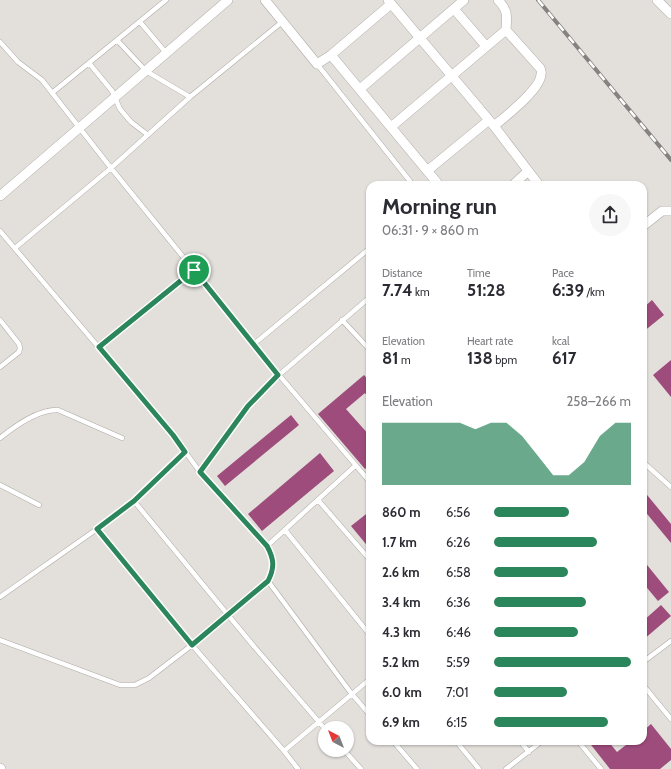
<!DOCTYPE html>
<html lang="en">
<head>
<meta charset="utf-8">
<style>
  :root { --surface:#fff; --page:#f7f7f7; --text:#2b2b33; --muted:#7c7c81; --accent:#2c865b }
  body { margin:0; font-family:Cabin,sans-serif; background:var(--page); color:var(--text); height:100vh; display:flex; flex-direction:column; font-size:15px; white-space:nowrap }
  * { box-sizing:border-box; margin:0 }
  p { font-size:13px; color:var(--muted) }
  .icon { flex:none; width:22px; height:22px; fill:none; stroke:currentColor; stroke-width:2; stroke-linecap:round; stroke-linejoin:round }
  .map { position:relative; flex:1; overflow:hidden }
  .details { position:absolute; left:366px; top:181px; width:281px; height:564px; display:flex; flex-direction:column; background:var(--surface); border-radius:12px; box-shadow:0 1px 3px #0004 }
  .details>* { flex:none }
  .needle { width:26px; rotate:318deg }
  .tools { position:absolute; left:318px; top:721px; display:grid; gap:8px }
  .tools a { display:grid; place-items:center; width:36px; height:36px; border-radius:50%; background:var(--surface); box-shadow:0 1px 3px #0004; font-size:20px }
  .pin { position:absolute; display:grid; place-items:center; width:34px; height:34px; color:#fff; margin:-17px; border:2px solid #fff; border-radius:50%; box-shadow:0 1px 4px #0007 }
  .round { display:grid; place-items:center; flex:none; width:42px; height:42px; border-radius:21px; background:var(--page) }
  .overview { display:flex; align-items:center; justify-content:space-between; height:68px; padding:0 16px }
  h1 { font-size:22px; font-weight:800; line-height:30px }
  .figures { display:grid; grid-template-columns:repeat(3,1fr); gap:6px; height:68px; padding:4px 16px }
  .figures div { display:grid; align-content:center }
  .figures b { font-size:17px; font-weight:800 }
  .figures small { font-size:11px; font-weight:400 }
  .figures p { font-size:11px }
  .chart { height:112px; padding:8px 16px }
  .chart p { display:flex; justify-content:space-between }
  .chart svg { width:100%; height:72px; margin-top:4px; fill:var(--accent); opacity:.7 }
  ul { padding:0 16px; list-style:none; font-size:13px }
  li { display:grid; grid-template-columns:64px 48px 1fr; align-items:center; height:30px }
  li i { height:10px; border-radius:5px; background:var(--accent) }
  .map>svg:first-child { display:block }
</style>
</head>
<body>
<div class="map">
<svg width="671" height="769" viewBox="0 0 671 769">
  <rect width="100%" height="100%" fill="#e3dfdb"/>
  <path fill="#9d4c7c" d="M 652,300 L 664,315 L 643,332 L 643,308 Z
    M 671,360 L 671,397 L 653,375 Z
    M 364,375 L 370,382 L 370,400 L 365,393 L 346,409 L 370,436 L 370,465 L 365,469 L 318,414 Z
    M 291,415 L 299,425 L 225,486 L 217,476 Z
    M 320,453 L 334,471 L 262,531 L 248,514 Z
    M 643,490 L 671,524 L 671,543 L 643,509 Z
    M 370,511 L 370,549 L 351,526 Z
    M 643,560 L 669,592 L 658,601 L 643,583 Z
    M 661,605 L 671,616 L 643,640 L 643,621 Z
    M 651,724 L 671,749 L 671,760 L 660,769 L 610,769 L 588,741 L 608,741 L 617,752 L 631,741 L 643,741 L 643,731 Z"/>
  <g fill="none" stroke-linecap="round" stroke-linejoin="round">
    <defs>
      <path id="lane" d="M 140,22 L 167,54
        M 117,40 L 146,71 L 190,97
        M 0,42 L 18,62 L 42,80 L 111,168 L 279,375 L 370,482
        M 89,63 L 112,91 L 120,109 L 131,122 L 148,135
        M 317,64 L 413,185
        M 52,93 L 166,0
        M 0,231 L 173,435 L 200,472 L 267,546 C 274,559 275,567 268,581 L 192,645 L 149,678 L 135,685 L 120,685 L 0,640
        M 15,248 L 111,168 L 190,97 L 282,22
        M 0,320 L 19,344 L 20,348 L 19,352 L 0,367
        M 342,320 L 370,350
        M 254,344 L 370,248
        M 99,347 L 194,270
        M 0,438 C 15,426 38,409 58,410 L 122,438
        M 643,462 L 671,487
        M 200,472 L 248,406 L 279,375 L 370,297
        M 0,485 L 39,505
        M 318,500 L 370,560
        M 134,501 L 252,644 L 325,729
        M 97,529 L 192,645 L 284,751 L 298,769
        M 285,530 L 370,635
        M 267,546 L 355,466
        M 268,581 L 351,693 L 370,715
        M 0,597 L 97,529 L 134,501 L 185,452
        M 643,662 L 671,641
        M 643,685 L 671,719
        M 393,741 L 417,769
        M 456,741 L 479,769
        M 520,741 L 529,752
        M 578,741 L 601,769
        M 344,750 L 361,769
        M 284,751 L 370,679
        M 506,769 L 542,741"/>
      <path id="street" d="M 265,0 L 317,64 L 331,55 L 391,4
        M 388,0 L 494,126 L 539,185
        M 657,0 L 671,14
        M 454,9 L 486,46
        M 331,55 L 439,185
        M 360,89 L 464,0
        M 494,126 C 506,116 541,89 541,74 C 542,72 541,70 540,68 L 506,30 C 507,16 508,10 498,0
        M 391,127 L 506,30
        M 427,171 L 489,120
        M 513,185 L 528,171
        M 0,196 L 228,0
        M 643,226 L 662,211 L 671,211
        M 0,768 L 1,769"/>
    </defs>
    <use href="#lane" stroke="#aeaaa6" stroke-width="5.5"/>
    <use href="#street" stroke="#aeaaa6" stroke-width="10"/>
    <use href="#lane" stroke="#fff" stroke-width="4.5"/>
    <use href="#street" stroke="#fff" stroke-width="9"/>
    <defs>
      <path id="rail" d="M 538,0 L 671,160"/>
    </defs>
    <use href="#rail" stroke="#858280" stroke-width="4"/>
    <use href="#rail" stroke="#fff" stroke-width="2.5" stroke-dasharray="8" stroke-linecap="butt"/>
  </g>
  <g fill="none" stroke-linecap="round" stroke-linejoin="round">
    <defs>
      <path id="route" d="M 194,270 L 278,375 L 248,406 L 200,472 L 267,546 C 274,559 275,567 268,581 L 192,645 L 97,529 L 134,501 L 185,452 L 173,435 L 99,347 Z"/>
    </defs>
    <use href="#route" stroke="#fff" stroke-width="8"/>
    <use href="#route" stroke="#2c865b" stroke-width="5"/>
  </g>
</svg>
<div class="tools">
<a><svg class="needle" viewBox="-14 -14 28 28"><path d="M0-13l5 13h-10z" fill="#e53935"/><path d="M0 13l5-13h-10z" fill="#7c7c81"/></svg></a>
</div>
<div class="pin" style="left:194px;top:270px;background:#1e9e55"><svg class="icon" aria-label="arrive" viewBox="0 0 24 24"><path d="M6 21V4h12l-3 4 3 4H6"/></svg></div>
<section class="details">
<div class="overview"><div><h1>Morning run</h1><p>06:31 · 9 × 860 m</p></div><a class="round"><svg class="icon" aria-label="share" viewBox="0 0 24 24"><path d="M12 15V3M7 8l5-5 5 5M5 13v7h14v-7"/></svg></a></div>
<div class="figures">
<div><p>Distance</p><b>7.74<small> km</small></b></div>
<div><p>Time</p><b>51:28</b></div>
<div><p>Pace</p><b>6:39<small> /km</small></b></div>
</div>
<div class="figures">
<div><p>Elevation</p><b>81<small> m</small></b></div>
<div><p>Heart rate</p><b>138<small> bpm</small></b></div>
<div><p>kcal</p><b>617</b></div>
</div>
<div class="chart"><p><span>Elevation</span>258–266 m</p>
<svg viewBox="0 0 160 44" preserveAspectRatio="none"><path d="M0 44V6L10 6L20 6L30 6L40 6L50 6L60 10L70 6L80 6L90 14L100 26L110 38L120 38L130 30L140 14L150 6L160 6V44z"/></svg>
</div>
<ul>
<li><b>860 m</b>6:56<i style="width:55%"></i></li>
<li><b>1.7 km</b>6:26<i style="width:75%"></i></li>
<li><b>2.6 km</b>6:58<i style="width:54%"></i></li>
<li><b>3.4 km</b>6:36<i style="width:67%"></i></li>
<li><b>4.3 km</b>6:46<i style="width:61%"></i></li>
<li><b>5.2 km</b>5:59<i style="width:100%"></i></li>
<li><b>6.0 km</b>7:01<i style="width:53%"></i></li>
<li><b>6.9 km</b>6:15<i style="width:83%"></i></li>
</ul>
</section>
</div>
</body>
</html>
